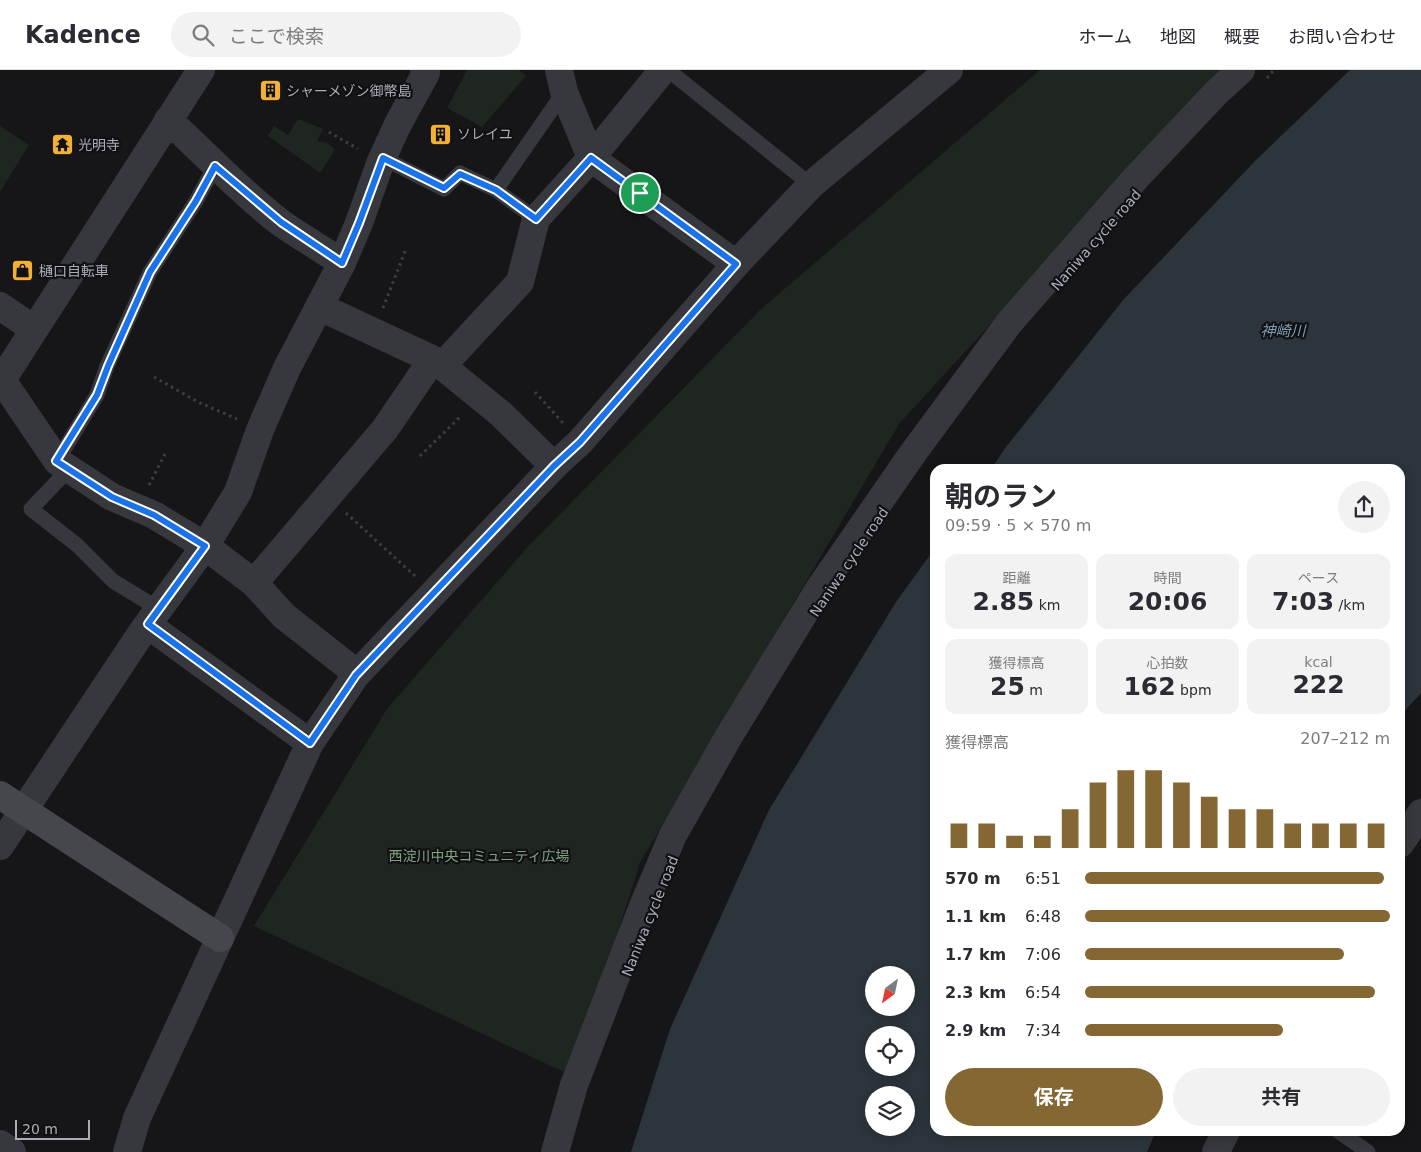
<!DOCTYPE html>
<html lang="ja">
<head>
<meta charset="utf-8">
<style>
  :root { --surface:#fff; --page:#f2f2f3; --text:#2b2b33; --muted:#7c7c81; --line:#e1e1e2; --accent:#856733 }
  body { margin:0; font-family:"DejaVu Sans","Noto Sans JP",sans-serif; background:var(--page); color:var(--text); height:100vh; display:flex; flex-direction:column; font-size:19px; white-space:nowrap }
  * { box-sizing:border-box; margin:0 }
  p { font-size:16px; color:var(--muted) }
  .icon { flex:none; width:28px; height:28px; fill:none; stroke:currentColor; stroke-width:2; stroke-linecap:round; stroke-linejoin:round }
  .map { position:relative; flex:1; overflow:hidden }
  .sheet { position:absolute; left:930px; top:394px; width:475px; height:672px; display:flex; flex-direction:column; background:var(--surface); border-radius:15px; box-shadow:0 2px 12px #0003 }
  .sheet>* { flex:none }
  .needle { width:32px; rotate:213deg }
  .fabs { position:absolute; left:865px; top:896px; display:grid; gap:10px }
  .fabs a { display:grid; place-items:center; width:50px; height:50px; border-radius:50%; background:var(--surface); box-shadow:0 2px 12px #0003; font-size:25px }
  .scale { position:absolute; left:15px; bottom:12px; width:75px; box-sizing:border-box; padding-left:5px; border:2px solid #a8adb8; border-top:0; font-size:14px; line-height:18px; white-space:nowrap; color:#a8adb8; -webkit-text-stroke:4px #111113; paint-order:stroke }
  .pin { position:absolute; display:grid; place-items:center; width:42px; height:42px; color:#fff; margin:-21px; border:2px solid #fff; border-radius:50%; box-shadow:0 1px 5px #0007 }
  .round { display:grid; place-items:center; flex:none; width:52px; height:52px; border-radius:26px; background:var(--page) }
  .headline { display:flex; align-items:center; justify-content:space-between; height:85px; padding:0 15px }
  h1 { font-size:28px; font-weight:700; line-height:38px }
  .metrics { display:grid; grid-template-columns:repeat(3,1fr); gap:8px; height:85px; padding:5px 15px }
  .metrics div { display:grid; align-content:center; border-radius:12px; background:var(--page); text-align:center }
  .metrics b { font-size:25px; font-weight:700 }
  .metrics small { font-size:14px; font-weight:400 }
  .metrics p { font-size:14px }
  .chart { height:140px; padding:10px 15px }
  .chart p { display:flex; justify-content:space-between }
  .chart svg { width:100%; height:90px; margin-top:5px; stroke:var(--accent); stroke-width:6 }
  .primary-button { display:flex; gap:10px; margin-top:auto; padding:10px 15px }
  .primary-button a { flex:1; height:58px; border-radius:30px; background:var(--accent); color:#fff; font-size:20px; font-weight:700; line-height:58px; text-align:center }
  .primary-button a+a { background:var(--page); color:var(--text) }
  ul { padding:0 15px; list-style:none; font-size:16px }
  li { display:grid; grid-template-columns:80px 60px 1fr; align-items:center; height:38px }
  li i { height:12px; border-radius:6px; background:var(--accent) }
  header { display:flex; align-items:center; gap:30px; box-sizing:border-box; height:70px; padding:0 25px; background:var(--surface); border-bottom:1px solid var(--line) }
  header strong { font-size:24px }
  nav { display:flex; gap:28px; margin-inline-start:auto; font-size:18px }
  .search { width:350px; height:45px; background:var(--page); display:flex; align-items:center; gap:12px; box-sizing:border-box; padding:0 18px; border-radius:28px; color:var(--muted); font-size:19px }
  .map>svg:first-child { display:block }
</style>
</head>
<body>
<header>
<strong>Kadence</strong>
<div class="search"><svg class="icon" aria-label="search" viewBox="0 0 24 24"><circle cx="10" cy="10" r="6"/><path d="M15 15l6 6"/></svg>ここで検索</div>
<nav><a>ホーム</a><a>地図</a><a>概要</a><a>お問い合わせ</a></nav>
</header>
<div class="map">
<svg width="1421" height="1082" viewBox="0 0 1421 1082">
  <rect width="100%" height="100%" fill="#161618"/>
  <path fill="#1e261f" d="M 467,0 L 519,0 L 526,6 L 482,57 L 447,38 Z
    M 1040,0 L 1223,0 L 899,354 L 640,793 L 572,1006 L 254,856 L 387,639 L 525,480 L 760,240 Z
    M 298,49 L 323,59 L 317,71 L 328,73 L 335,80 L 320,103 L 268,66 L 274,56 L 288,65 Z
    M 0,56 L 29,75 L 0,122 Z"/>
  <path fill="#2c353c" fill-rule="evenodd" d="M 1350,0 L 1421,0 L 1421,623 L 1400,646 L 1400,399 L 991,399 L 1006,377 L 1124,229 L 1257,89 Z
    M 935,478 L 935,1061 L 1156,1061 L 1147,1082 L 631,1082 L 670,959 L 769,740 L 896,532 ZM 874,905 L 906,905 L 906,938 L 874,938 ZM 874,965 L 906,965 L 906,998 L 874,998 ZM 874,1025 L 906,1025 L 906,1058 L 874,1058 Z"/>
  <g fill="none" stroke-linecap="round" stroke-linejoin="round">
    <path stroke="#3d3f44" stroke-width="3" stroke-dasharray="2.5 4" stroke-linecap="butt" d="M 1267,8 L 1274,0
      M 329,62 L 358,79
      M 383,238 L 406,179
      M 154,307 L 200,333 L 237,349
      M 535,322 L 563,353
      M 420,386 L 462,345
      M 149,415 L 165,384
      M 346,443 L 415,506"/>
    <path stroke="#37383d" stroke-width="15" d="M 668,0 L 811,115
      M 383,88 L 444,119 L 460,103 L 496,120
      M 536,149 L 496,120 L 564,22
      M 57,391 L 97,325 L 107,296 L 150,202 L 196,131 L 215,96
      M 69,399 L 31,439 L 77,475 L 113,511 L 159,539
      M 1338,1061 L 1368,1082"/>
    <path stroke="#37383d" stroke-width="28" d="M 559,0 L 564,22 L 591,88 L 736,194
      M 168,50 C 206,84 240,122 281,153 C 301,167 322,179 342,193
      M 0,236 L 34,259
      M 320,237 L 436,291 L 501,344 L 554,396
      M 442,296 L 520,212 L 536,149 L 591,88 L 663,0
      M 2,310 L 57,391 L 112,427 L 154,445 L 205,476 L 254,513 L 284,546 L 345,594 L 356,605
      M 0,313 L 201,0
      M 254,513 L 385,359 L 432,290
      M 148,555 L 310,673
      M 1400,774 L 1421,743
      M 0,776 L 142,562 L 205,476 L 238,422 L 260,360 L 287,298 L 342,193 L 359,153 L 381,91 L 398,54 L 426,3 L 424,0
      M 0,1074 L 12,1082
      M 127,1082 L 137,1048 L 310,673 L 356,605 L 554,396 L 580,372 L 736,194 L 811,115 L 949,0
      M 555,1082 L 574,1015 L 643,836 L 673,765 L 729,666 L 819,519 L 913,383 L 1009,253 L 1134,110 L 1216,23 L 1241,0
      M 1216,1082 L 1226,1061"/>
    <path stroke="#45474d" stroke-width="28" d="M 0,725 L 220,868"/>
  </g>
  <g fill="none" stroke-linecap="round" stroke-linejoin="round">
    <defs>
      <path id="route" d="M 383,88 L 444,118 L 460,104 L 496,120 L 536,149 L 591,88 L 736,194 L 580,372 L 554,396 L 356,605 L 310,673 L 148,554 L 205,476 L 154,445 L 112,427 L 56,391 L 97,325 L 108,296 L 150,202 L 196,131 L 215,96 L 281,152 L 342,193 L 359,153 Z"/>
    </defs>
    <use href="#route" stroke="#fff" stroke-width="10"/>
    <use href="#route" stroke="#1a73e8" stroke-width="6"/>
  </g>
  <defs>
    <symbol id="building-square" viewBox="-11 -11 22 22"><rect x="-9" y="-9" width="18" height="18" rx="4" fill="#f2b134" stroke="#111113"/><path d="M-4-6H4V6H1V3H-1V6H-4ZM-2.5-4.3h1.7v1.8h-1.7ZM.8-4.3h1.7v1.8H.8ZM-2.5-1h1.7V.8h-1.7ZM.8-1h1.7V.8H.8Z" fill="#111"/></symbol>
    <symbol id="temple-square" viewBox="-11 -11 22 22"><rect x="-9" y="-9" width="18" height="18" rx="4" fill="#f2b134" stroke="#111113"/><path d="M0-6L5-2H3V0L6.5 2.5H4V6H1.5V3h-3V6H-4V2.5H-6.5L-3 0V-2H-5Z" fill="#111"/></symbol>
    <symbol id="shop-square" viewBox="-11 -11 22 22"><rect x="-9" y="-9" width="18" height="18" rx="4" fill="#f2b134" stroke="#111113"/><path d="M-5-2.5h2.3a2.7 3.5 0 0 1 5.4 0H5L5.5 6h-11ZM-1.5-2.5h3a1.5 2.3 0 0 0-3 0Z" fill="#111"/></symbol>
  </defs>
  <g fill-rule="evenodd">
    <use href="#building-square" x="258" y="8" width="25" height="25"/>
    <use href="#building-square" x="428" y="52" width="25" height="25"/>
    <use href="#temple-square" x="50" y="62" width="25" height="25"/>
    <use href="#shop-square" x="10" y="188" width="25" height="25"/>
  </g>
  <g text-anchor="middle" stroke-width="4.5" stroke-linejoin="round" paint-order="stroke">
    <g font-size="14" fill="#a8adb8" stroke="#111113" text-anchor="start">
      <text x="286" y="26">シャーメゾン御幣島</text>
      <text x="457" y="69">ソレイユ</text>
      <text x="78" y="80">光明寺</text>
      <text x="39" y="206">樋口自転車</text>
    </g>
    <g font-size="14" fill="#a8adb8" stroke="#111113">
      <text transform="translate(1096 170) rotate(-49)" y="5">Naniwa cycle road</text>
      <text transform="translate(849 492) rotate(-56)" y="5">Naniwa cycle road</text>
      <text transform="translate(650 846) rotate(-68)" y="5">Naniwa cycle road</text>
    </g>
    <g font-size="14" fill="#7fa381" stroke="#111113">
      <text x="479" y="791">西淀川中央コミュニティ広場</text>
    </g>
    <g font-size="15" font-style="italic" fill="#7f9bb3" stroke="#111113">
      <text x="1283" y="266">神崎川</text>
    </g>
  </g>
</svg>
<div class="fabs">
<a><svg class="needle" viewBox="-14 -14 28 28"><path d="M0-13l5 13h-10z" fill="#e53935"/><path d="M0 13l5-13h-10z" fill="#7c7c81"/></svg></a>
<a><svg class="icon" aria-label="locate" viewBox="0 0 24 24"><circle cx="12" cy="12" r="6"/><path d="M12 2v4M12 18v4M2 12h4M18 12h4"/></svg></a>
<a><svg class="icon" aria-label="layers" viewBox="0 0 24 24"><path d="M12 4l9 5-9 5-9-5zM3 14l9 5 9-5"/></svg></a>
</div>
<div class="scale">20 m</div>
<div class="pin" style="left:640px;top:123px;background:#1e9e55"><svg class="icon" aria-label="arrive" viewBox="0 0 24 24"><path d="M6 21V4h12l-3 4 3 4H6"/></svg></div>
<section class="sheet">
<div class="headline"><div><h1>朝のラン</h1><p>09:59 · 5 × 570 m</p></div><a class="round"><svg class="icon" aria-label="share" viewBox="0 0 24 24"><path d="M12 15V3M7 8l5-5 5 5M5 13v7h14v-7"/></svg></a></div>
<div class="metrics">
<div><p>距離</p><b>2.85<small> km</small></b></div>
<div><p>時間</p><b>20:06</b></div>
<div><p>ペース</p><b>7:03<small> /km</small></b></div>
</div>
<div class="metrics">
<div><p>獲得標高</p><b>25<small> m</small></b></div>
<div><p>心拍数</p><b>162<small> bpm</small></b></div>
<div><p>kcal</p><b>222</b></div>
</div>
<div class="chart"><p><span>獲得標高</span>207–212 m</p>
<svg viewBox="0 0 160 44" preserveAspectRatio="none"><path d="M5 44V32M15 44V32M25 44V38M35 44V38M45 44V25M55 44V12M65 44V6M75 44V6M85 44V12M95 44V19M105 44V25M115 44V25M125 44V32M135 44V32M145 44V32M155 44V32"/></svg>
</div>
<ul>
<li><b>570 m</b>6:51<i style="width:98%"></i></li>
<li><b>1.1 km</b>6:48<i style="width:100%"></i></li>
<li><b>1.7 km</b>7:06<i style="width:85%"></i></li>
<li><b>2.3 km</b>6:54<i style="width:95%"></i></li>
<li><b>2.9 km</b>7:34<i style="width:65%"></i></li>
</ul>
<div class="primary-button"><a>保存</a><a>共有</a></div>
</section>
</div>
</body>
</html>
